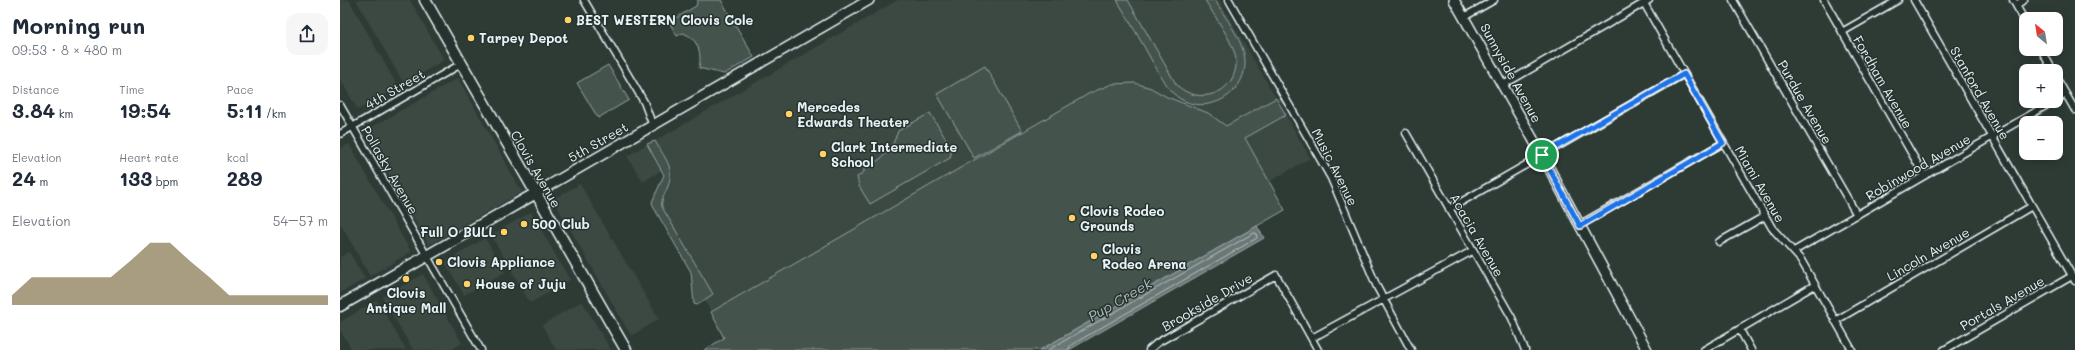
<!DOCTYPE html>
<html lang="en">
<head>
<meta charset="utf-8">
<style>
  :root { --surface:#fff; --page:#f6f6f7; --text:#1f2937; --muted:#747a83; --accent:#84754c }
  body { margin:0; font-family:Mali,sans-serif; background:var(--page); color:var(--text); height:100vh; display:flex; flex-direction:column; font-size:15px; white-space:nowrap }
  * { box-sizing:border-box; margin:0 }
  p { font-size:13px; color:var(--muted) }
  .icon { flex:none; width:22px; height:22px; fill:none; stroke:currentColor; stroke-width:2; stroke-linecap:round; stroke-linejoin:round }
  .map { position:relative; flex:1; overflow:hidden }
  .side { display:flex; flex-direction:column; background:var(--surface); width:340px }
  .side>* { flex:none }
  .needle { width:26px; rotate:330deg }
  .controls { position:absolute; left:1679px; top:12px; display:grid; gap:8px }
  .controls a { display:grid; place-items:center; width:44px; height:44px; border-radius:8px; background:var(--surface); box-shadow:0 2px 10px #0003; font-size:20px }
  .pin { position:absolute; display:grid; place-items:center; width:34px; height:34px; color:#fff; margin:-17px; border:2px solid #fff; border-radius:50%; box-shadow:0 1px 4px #0007 }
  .round { display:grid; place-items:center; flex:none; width:42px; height:42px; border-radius:12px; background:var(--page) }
  .overview { display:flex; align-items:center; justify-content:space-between; height:68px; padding:0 12px }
  h1 { font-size:22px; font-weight:700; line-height:30px }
  .stats { display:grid; grid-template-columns:repeat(3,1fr); gap:6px; height:68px; padding:4px 12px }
  .stats div { display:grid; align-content:center }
  .stats b { font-size:20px; font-weight:700 }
  .stats small { font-size:11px; font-weight:400 }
  .stats p { font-size:11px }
  .chart { height:112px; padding:8px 12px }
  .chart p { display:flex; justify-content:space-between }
  .chart svg { width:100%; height:72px; margin-top:4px; fill:var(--accent); opacity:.7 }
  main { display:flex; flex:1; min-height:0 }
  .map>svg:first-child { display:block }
</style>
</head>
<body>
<main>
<section class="side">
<div class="overview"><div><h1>Morning run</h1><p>09:53 · 8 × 480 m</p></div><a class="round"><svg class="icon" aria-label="share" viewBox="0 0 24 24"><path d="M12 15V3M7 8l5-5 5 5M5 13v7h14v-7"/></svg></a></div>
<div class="stats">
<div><p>Distance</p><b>3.84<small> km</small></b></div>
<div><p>Time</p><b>19:54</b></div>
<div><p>Pace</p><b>5:11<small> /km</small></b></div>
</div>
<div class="stats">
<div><p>Elevation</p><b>24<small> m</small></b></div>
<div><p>Heart rate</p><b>133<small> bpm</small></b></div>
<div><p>kcal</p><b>289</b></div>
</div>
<div class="chart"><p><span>Elevation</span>54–57 m</p>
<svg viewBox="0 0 160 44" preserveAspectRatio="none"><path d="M0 44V38L10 27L20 27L30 27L40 27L50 27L60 17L70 6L80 6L90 17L100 27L110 38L120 38L130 38L140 38L150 38L160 38V44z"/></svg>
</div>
</section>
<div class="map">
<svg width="1735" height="350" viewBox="0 0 1735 350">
  <rect width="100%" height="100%" fill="#2e3b35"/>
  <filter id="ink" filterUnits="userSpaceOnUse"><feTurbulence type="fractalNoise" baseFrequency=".025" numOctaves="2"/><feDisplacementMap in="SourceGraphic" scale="8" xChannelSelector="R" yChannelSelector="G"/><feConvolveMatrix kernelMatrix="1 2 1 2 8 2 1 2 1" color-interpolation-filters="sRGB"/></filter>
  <g filter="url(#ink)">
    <path fill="#3b4843" d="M 0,0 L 9,0 L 58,87 L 18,110 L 0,79 Z
      M 16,0 L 70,0 L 104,60 L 64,84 Z
      M 558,0 L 879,0 L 936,98 L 886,126 L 868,113 L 827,97 L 811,88 L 795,83 L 772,84 L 750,93 L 371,312 L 364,300 L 373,294 L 322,207 L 321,202 L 331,179 L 331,172 L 315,141 Z
      M 118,78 L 182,192 L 89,245 L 25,131 Z
      M 946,115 L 970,158 L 929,182 L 905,138 Z
      M 9,144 L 71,252 L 30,276 L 0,223 L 0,149 Z
      M 307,144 L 322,170 L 303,182 L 287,156 Z
      M 240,184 L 319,319 L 291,336 L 213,199 Z
      M 191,212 L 230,280 L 190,303 L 151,235 Z
      M 145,238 L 165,272 L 124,295 L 105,262 Z
      M 9,252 L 25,279 L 0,293 L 0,257 Z
      M 83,274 L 122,343 L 110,350 L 73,350 L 42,297 Z
      M 37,300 L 53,327 L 66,350 L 12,350 L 0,330 L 0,322 Z
      M 242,301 L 262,335 L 271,350 L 216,350 L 202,325 Z"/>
    <path fill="#45524e" stroke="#96a2a3" d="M 358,0 L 381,0 L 414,57 L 384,74 L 359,68 C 362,54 359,39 343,33 L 337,36 L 329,22 L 356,6 Z
      M 777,0 L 788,0 L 836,84 C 857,107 898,94 896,60 C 894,42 874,16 865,0 L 875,0 C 885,18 903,39 905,60 C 907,97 861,119 834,94 C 824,86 819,72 812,61 C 801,41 789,20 777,0 Z
      M 268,65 L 289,100 L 258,118 L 237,83 Z
      M 645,66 L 682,131 L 634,158 L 597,94 Z
      M 795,83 L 811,88 L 827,97 L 868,113 L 886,126 L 936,98 L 946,115 L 905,138 L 945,210 L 700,350 L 364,350 L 384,338 L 371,312 L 750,93 L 772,84 Z
      M 590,113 L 612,149 L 610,158 L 530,204 L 519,186 L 517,177 L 524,172 L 524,167 L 539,160 L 551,149 L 558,131 Z
      M 315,141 C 327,162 336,168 326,191 C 323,197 321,201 322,207 L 373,294 L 357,305 L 354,304 L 351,272 L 314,208 L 312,202 L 324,175 L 307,144 Z"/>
    <path fill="#6b7775" stroke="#9da8a9" d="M 917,226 L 924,238 L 729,350 L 700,350 Z"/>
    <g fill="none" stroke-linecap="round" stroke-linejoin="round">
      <path stroke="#b6c0c4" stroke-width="1" d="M 708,350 L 914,233 L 916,233 L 917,238 L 731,345 L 728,350"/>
      <defs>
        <path id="minor" d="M 244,0 L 304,102 L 313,126
          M 889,0 L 991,178 L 1037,287 L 1071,350
          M 1393,0 L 1517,215
          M 1484,0 L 1584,175
          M 1574,0 L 1735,281
          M 1673,0 L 1686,23
          M 1304,3 L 1432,228 L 1461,260 L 1512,350
          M 1676,5 L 1684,0
          M 1124,17 L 1154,0
          M 1502,32 L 1558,0
          M 1701,49 L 1713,71
          M 1716,77 L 1735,110
          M 1163,85 L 1309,0
          M 1716,100 L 1726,94
          M 0,105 L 141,350
          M 1066,133 L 1172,318 L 1185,350
          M 0,134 L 121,64
          M 1109,209 L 1344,74
          M 1239,225 L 1383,143
          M 1379,242 L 1425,216
          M 1454,251 L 1714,101
          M 1495,321 L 1692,206
          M 1400,330 L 1411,350
          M 972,338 L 1132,251
          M 809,350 L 817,343 L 936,275 L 978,350
          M 1364,350 L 1475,285
          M 1604,350 L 1732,276"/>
        <path id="secondary" d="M 1114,0 L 1202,155 L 1307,350
          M 196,193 L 529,0"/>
        <path id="primary" d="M 85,0 L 286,350
          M 0,306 L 196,193"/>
      </defs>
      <use href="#minor" stroke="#e8f1f8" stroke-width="9"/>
      <use href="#secondary" stroke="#e8f1f8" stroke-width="12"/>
      <use href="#primary" stroke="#e8f1f8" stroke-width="13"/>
      <use href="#minor" stroke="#26332d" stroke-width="6"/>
      <use href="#secondary" stroke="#26332d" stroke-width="9"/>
      <use href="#primary" stroke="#26332d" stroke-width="10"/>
    </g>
  </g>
  <g fill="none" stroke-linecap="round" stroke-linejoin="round" filter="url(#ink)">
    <defs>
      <path id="route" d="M 1344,74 L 1383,143 L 1240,226 L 1202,155 Z"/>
    </defs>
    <use href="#route" stroke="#fff" stroke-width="8"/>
    <use href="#route" stroke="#1a73e8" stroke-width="5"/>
  </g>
  <g fill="#ffd166" stroke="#26332d" stroke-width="1.5">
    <circle cx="228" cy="20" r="4"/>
    <circle cx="131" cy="38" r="4"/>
    <circle cx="449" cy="114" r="4"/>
    <circle cx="483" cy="154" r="4"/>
    <circle cx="732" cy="218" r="4"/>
    <circle cx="184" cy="224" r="4"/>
    <circle cx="164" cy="232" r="4"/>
    <circle cx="754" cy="256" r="4"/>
    <circle cx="99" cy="262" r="4"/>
    <circle cx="66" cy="279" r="4"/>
    <circle cx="127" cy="284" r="4"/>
  </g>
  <g text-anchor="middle" stroke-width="3" stroke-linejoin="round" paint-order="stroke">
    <g font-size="13" font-weight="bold" fill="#e8f1f8" stroke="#26332d" text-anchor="start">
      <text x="236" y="25">BEST WESTERN Clovis Cole</text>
      <text x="139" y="43">Tarpey Depot</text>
      <text x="457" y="112">Mercedes<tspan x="457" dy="15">Edwards Theater</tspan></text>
      <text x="491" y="152">Clark Intermediate<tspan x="491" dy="15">School</tspan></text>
      <text x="740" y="216">Clovis Rodeo<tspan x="740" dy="15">Grounds</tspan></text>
      <text x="192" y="229">500 Club</text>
      <text x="156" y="237" text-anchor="end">Full O BULL</text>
      <text x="762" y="254">Clovis<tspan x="762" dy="15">Rodeo Arena</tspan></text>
      <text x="107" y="267">Clovis Appliance</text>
      <text x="135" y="289">House of Juju</text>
      <text x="66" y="298" text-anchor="middle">Clovis<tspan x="66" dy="15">Antique Mall</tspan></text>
    </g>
    <g font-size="13" fill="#e8f1f8" stroke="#26332d">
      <text transform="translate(1171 73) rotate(61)" y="5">Sunnyside Avenue</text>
      <text transform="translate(1543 82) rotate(60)" y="5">Fordham Avenue</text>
      <text transform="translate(55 89) rotate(-30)" y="5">4th Street</text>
      <text transform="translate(1640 93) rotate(60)" y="5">Stanford Avenue</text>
      <text transform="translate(1465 102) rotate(60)" y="5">Purdue Avenue</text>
      <text transform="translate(258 142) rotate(-30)" y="5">5th Street</text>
      <text transform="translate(995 167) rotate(63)" y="5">Music Avenue</text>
      <text transform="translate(1578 167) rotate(-30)" y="5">Robinwood Avenue</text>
      <text transform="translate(196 169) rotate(60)" y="5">Clovis Avenue</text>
      <text transform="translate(50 170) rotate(60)" y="5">Pollasky Avenue</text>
      <text transform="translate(1420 184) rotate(60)" y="5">Miami Avenue</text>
      <text transform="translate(1137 235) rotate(60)" y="5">Acacia Avenue</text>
      <text transform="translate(1588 254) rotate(-30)" y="5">Lincoln Avenue</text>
      <text transform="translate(867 302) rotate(-30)" y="5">Brookside Drive</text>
      <text transform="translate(1662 303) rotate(-30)" y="5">Portals Avenue</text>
    </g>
    <g font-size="14" font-style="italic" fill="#b0babd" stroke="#26332d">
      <text transform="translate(780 300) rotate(-30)" y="5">Pup Creek</text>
    </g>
  </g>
</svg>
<div class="controls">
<a><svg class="needle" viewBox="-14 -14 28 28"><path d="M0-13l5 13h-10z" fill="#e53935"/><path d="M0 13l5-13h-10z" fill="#747a83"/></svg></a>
<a>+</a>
<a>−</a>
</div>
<div class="pin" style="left:1202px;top:155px;background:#1e9e55"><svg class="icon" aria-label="arrive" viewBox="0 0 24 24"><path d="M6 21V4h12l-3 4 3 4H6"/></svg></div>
</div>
</main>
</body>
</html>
